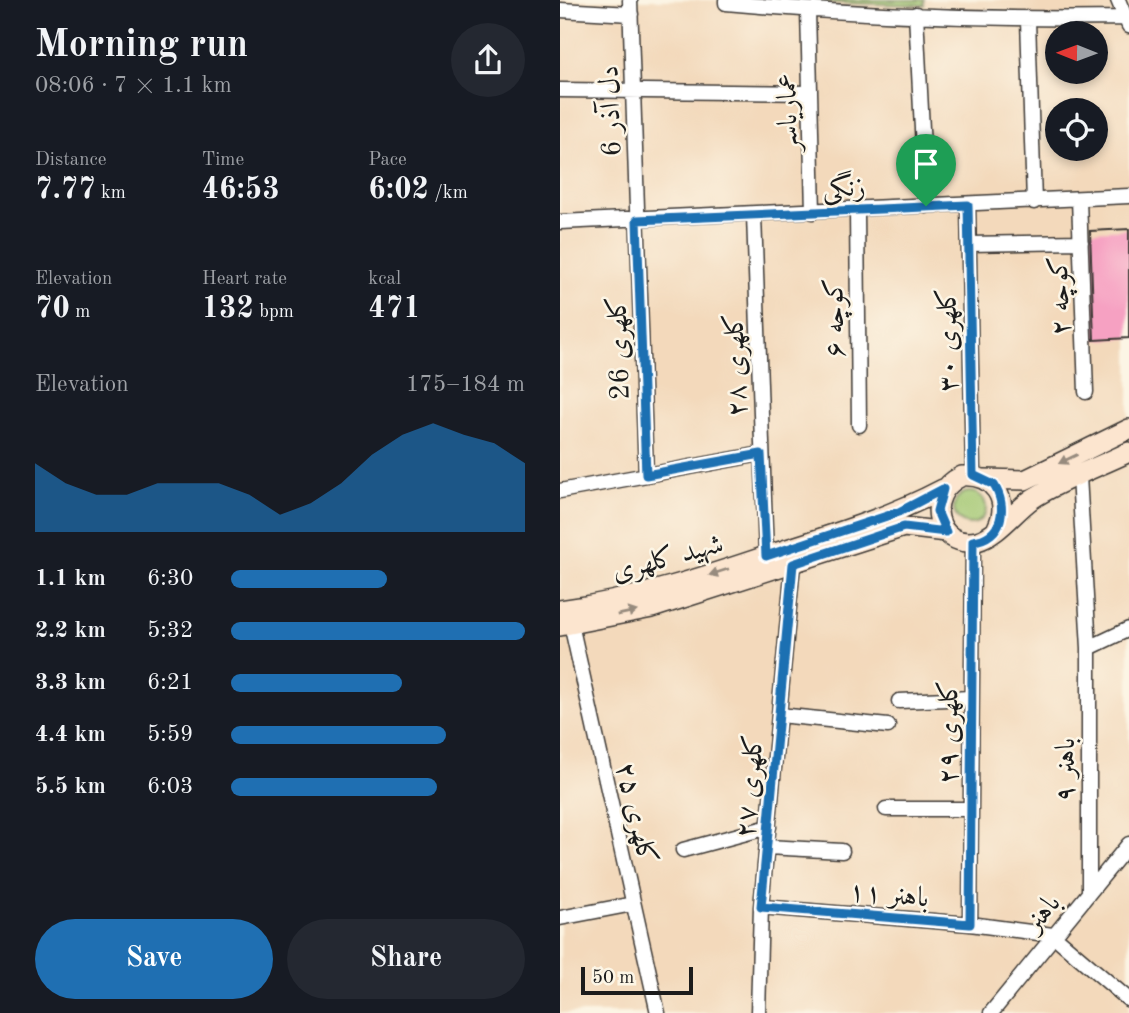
<!DOCTYPE html>
<html lang="en">
<head>
<meta charset="utf-8">
<style>
  :root { --surface:#171b24; --page:#242831; --text:#f1f3f6; --muted:#9ea1a6; --accent:#1f6fb2 }
  body { margin:0; font-family:"Old Standard TT",Amiri,serif; background:var(--page); color:var(--text); height:100vh; display:flex; flex-direction:column; font-size:26px; white-space:nowrap }
  * { box-sizing:border-box; margin:0 }
  p { font-size:23px; color:var(--muted) }
  .icon { flex:none; width:38px; height:38px; fill:none; stroke:currentColor; stroke-width:2; stroke-linecap:round; stroke-linejoin:round }
  .map { position:relative; flex:1; overflow:hidden }
  .details { display:flex; flex-direction:column; background:var(--surface); width:560px }
  .details>* { flex:none }
  .needle { width:46px; rotate:271deg }
  .controls { position:absolute; left:485px; top:21px; display:grid; gap:14px }
  .controls a { display:grid; place-items:center; width:63px; height:63px; border-radius:50%; background:var(--surface); box-shadow:0 4px 10px #0003; font-size:35px }
  .scale { position:absolute; left:21px; bottom:18px; width:112px; box-sizing:border-box; padding-left:7px; border:4px solid #1c1c1c; border-top:0; font-size:19px; line-height:24px; white-space:nowrap; color:#1c1c1c; -webkit-text-stroke:5px #fcf5e5; paint-order:stroke }
  .pin { position:absolute; display:grid; place-items:center; width:60px; height:60px; color:#fff; margin:-72px -30px; border-radius:50% 50% 50% 0; rotate:-45deg; box-shadow:0 0 7px #0007 }
  .pin .icon { rotate:45deg }
  .round { display:grid; place-items:center; flex:none; width:74px; height:74px; border-radius:37px; background:var(--page) }
  .head { display:flex; align-items:center; justify-content:space-between; height:119px; padding:0 35px }
  h1 { font-size:38px; font-weight:700; line-height:52px }
  .stats { display:grid; grid-template-columns:repeat(3,1fr); gap:10px; height:119px; padding:7px 35px }
  .stats div { display:grid; align-content:center }
  .stats b { font-size:30px; font-weight:700 }
  .stats small { font-size:19px; font-weight:400 }
  .stats p { font-size:19px }
  .chart { height:196px; padding:14px 35px }
  .chart p { display:flex; justify-content:space-between }
  .chart svg { width:100%; height:126px; margin-top:7px; fill:var(--accent); opacity:.7 }
  .cta { display:flex; gap:14px; margin-top:auto; padding:14px 35px }
  .cta a { flex:1; height:80px; border-radius:42px; background:var(--accent); color:#fff; font-size:28px; font-weight:700; line-height:80px; text-align:center }
  .cta a+a { background:var(--page); color:var(--text) }
  ul { padding:0 35px; list-style:none; font-size:23px }
  li { display:grid; grid-template-columns:112px 84px 1fr; align-items:center; height:52px }
  li i { height:18px; border-radius:9px; background:var(--accent) }
  main { display:flex; flex:1; min-height:0 }
  .map>svg:first-child { display:block }
</style>
</head>
<body>
<main>
<section class="details">
<div class="head"><div><h1>Morning run</h1><p>08:06 · 7 × 1.1 km</p></div><a class="round"><svg class="icon" aria-label="share" viewBox="0 0 24 24"><path d="M12 15V3M7 8l5-5 5 5M5 13v7h14v-7"/></svg></a></div>
<div class="stats">
<div><p>Distance</p><b>7.77<small> km</small></b></div>
<div><p>Time</p><b>46:53</b></div>
<div><p>Pace</p><b>6:02<small> /km</small></b></div>
</div>
<div class="stats">
<div><p>Elevation</p><b>70<small> m</small></b></div>
<div><p>Heart rate</p><b>132<small> bpm</small></b></div>
<div><p>kcal</p><b>471</b></div>
</div>
<div class="chart"><p><span>Elevation</span>175–184 m</p>
<svg viewBox="0 0 160 44" preserveAspectRatio="none"><path d="M0 44V20L10 27L20 31L30 31L40 27L50 27L60 27L70 31L80 38L90 34L100 27L110 17L120 10L130 6L140 10L150 13L160 20V44z"/></svg>
</div>
<ul>
<li><b>1.1 km</b>6:30<i style="width:53%"></i></li>
<li><b>2.2 km</b>5:32<i style="width:100%"></i></li>
<li><b>3.3 km</b>6:21<i style="width:58%"></i></li>
<li><b>4.4 km</b>5:59<i style="width:73%"></i></li>
<li><b>5.5 km</b>6:03<i style="width:70%"></i></li>
</ul>
<div class="cta"><a>Save</a><a>Share</a></div>
</section>
<div class="map">
<svg width="569" height="1013" viewBox="0 0 569 1013">
  <rect width="100%" height="100%" fill="#fcf5e5"/>
  <filter id="ink" filterUnits="userSpaceOnUse"><feTurbulence type="fractalNoise" baseFrequency=".0143" numOctaves="2"/><feDisplacementMap in="SourceGraphic" scale="14" xChannelSelector="R" yChannelSelector="G"/><feConvolveMatrix kernelMatrix="1 2 1 2 8 2 1 2 1" color-interpolation-filters="sRGB"/></filter>
  <filter id="wash" filterUnits="userSpaceOnUse"><feTurbulence type="fractalNoise" baseFrequency=".00686" numOctaves="4" result="noise"/><feDisplacementMap in="SourceGraphic" scale="28" xChannelSelector="R" yChannelSelector="G"/><feGaussianBlur stdDeviation="1.57" result="paint"/><feColorMatrix in="noise" values="0 0 0 0 0 0 0 0 0 0 0 0 0 0 0 0 0 1.4 0 .05"/><feComposite in="paint" operator="in"/></filter>
  <g filter="url(#wash)">
    <rect width="100%" height="100%" fill="#f3d9bb"/>
    <path fill="#a0c670" stroke="#5e7146" stroke-width="2" d="M 234,0 L 364,0 L 364,5 L 234,2 Z
      M394 508a16 16 0 1 1 32 0a16 16 0 1 1-32 0Z"/>
    <g id="blocks">
      <path fill="#f6a1c2" d="M 569,229 L 569,338 L 534,340 L 530,231 Z"/>
    </g>
  </g>
  <g filter="url(#ink)">
    <use href="#blocks" fill-opacity="0" stroke="#3c3834" stroke-width="2"/>
    <g fill="none" stroke-linecap="round" stroke-linejoin="round">
      <defs>
        <path id="street" d="M 70,0 L 86,475
          M 166,0 L 166,3 C 299,15 433,20 566,18
          M 558,0 L 569,26
          M 0,10 L 71,14
          M 248,10 L 253,212
          M 356,14 L 366,206
          M 468,20 L 474,202
          M 0,90 L 250,93
          M 519,199 L 526,392
          M 408,205 L 413,475
          M 297,210 L 299,425
          M 194,215 L 206,556
          M 0,222 L 569,196
          M 409,244 L 521,242
          M 519,476 L 529,648 L 529,891
          M 0,491 L 201,454
          M 11,624 L 98,1013
          M 529,648 L 569,629
          M 339,701 L 411,698
          M 219,715 L 328,726
          M 326,809 L 411,809
          M 207,847 L 282,851
          M 123,850 L 209,827
          M 201,907 L 410,924 L 493,935 L 569,1000
          M 0,918 L 73,904
          M 410,924 L 413,541
          M 198,1013 L 201,907 L 233,564
          M 431,1013 L 569,844"/>
        <path id="secondary" d="M 424,479 L 465,480 L 569,429
          M 437,528 C 451,499 433,474 402,476 C 362,494 376,550 417,541 C 437,536 455,511 472,499 C 501,480 538,467 569,452
          M 0,610 C 75,600 147,576 218,552 C 274,534 330,517 383,489
          M 0,626 L 92,608 L 344,527 L 386,532"/>
      </defs>
      <use href="#street" stroke="#3c3834" stroke-width="17"/>
      <use href="#secondary" stroke="#3c3834" stroke-width="22"/>
      <use href="#street" stroke="#fff" stroke-width="14"/>
      <use href="#secondary" stroke="#fce5cf" stroke-width="19"/>
    </g>
    <defs><path id="oneway-solid" d="M-6-.8H1V-3.2L6.5 0L1 3.2V.8H-6Z" transform="scale(1.75)"/></defs>
    <g fill="#978b7e">
      <use href="#oneway-solid" transform="translate(508 459) rotate(154)"/>
      <use href="#oneway-solid" transform="translate(159 572) rotate(162)"/>
      <use href="#oneway-solid" transform="translate(67 613) rotate(-12)"/>
    </g>
  </g>
  <g fill="none" stroke-linecap="round" stroke-linejoin="round" filter="url(#ink)">
    <defs>
      <path id="route" d="M 408,205 L 413,475 L 434,485 C 448,507 443,538 413,541 L 410,924 L 201,907 L 233,564 L 344,527 L 386,532 L 377,511 L 383,489 L 339,512 L 206,556 L 201,454 L 86,475 L 77,220 Z"/>
    </defs>
    <use href="#route" stroke="#fff" stroke-width="14"/>
    <use href="#route" stroke="#1f6fb2" stroke-width="9"/>
  </g>
  <g text-anchor="middle" stroke-width="5" stroke-linejoin="round" paint-order="stroke">
    <g font-size="28" fill="#1c1c1c" stroke="#fcf5e5">
      <text transform="translate(49 111) rotate(-92)" y="10">دل آذر 6</text>
      <text transform="translate(226 112) rotate(-91)" y="10">عماریاسر</text>
      <text transform="translate(284 186) rotate(-2)" y="10">زنگی</text>
      <text transform="translate(498 296) rotate(-92)" y="10">۲ کوچه</text>
      <text transform="translate(273 318) rotate(-91)" y="10">۶ کوچه</text>
      <text transform="translate(386 340) rotate(-91)" y="10">کلهری ۳۰</text>
      <text transform="translate(57 348) rotate(-92)" y="10">کلهری 26</text>
      <text transform="translate(174 365) rotate(-92)" y="10">کلهری ۲۸</text>
      <text transform="translate(107 556) rotate(-15)" y="10">شهید کلهری</text>
      <text transform="translate(387 732) rotate(-90)" y="10">کلهری ۲۹</text>
      <text transform="translate(504 770) rotate(-90)" y="10">باهنر ۹</text>
      <text transform="translate(188 786) rotate(-85)" y="10">کلهری ۲۷</text>
      <text transform="translate(78 813) rotate(77)" y="10">کلهری ۲۵</text>
      <text transform="translate(329 893) rotate(5)" y="10">باهنر ۱۱</text>
      <text transform="translate(481 912) rotate(-51)" y="10">باهنر</text>
    </g>
  </g>
</svg>
<div class="controls">
<a><svg class="needle" viewBox="-14 -14 28 28"><path d="M0-13l5 13h-10z" fill="#e53935"/><path d="M0 13l5-13h-10z" fill="#9ea1a6"/></svg></a>
<a><svg class="icon" aria-label="locate" viewBox="0 0 24 24"><circle cx="12" cy="12" r="6"/><path d="M12 2v4M12 18v4M2 12h4M18 12h4"/></svg></a>
</div>
<div class="scale">50 m</div>
<div class="pin" style="left:366px;top:206px;background:#1e9e55"><svg class="icon" aria-label="arrive" viewBox="0 0 24 24"><path d="M6 21V4h12l-3 4 3 4H6"/></svg></div>
</div>
</main>
</body>
</html>
